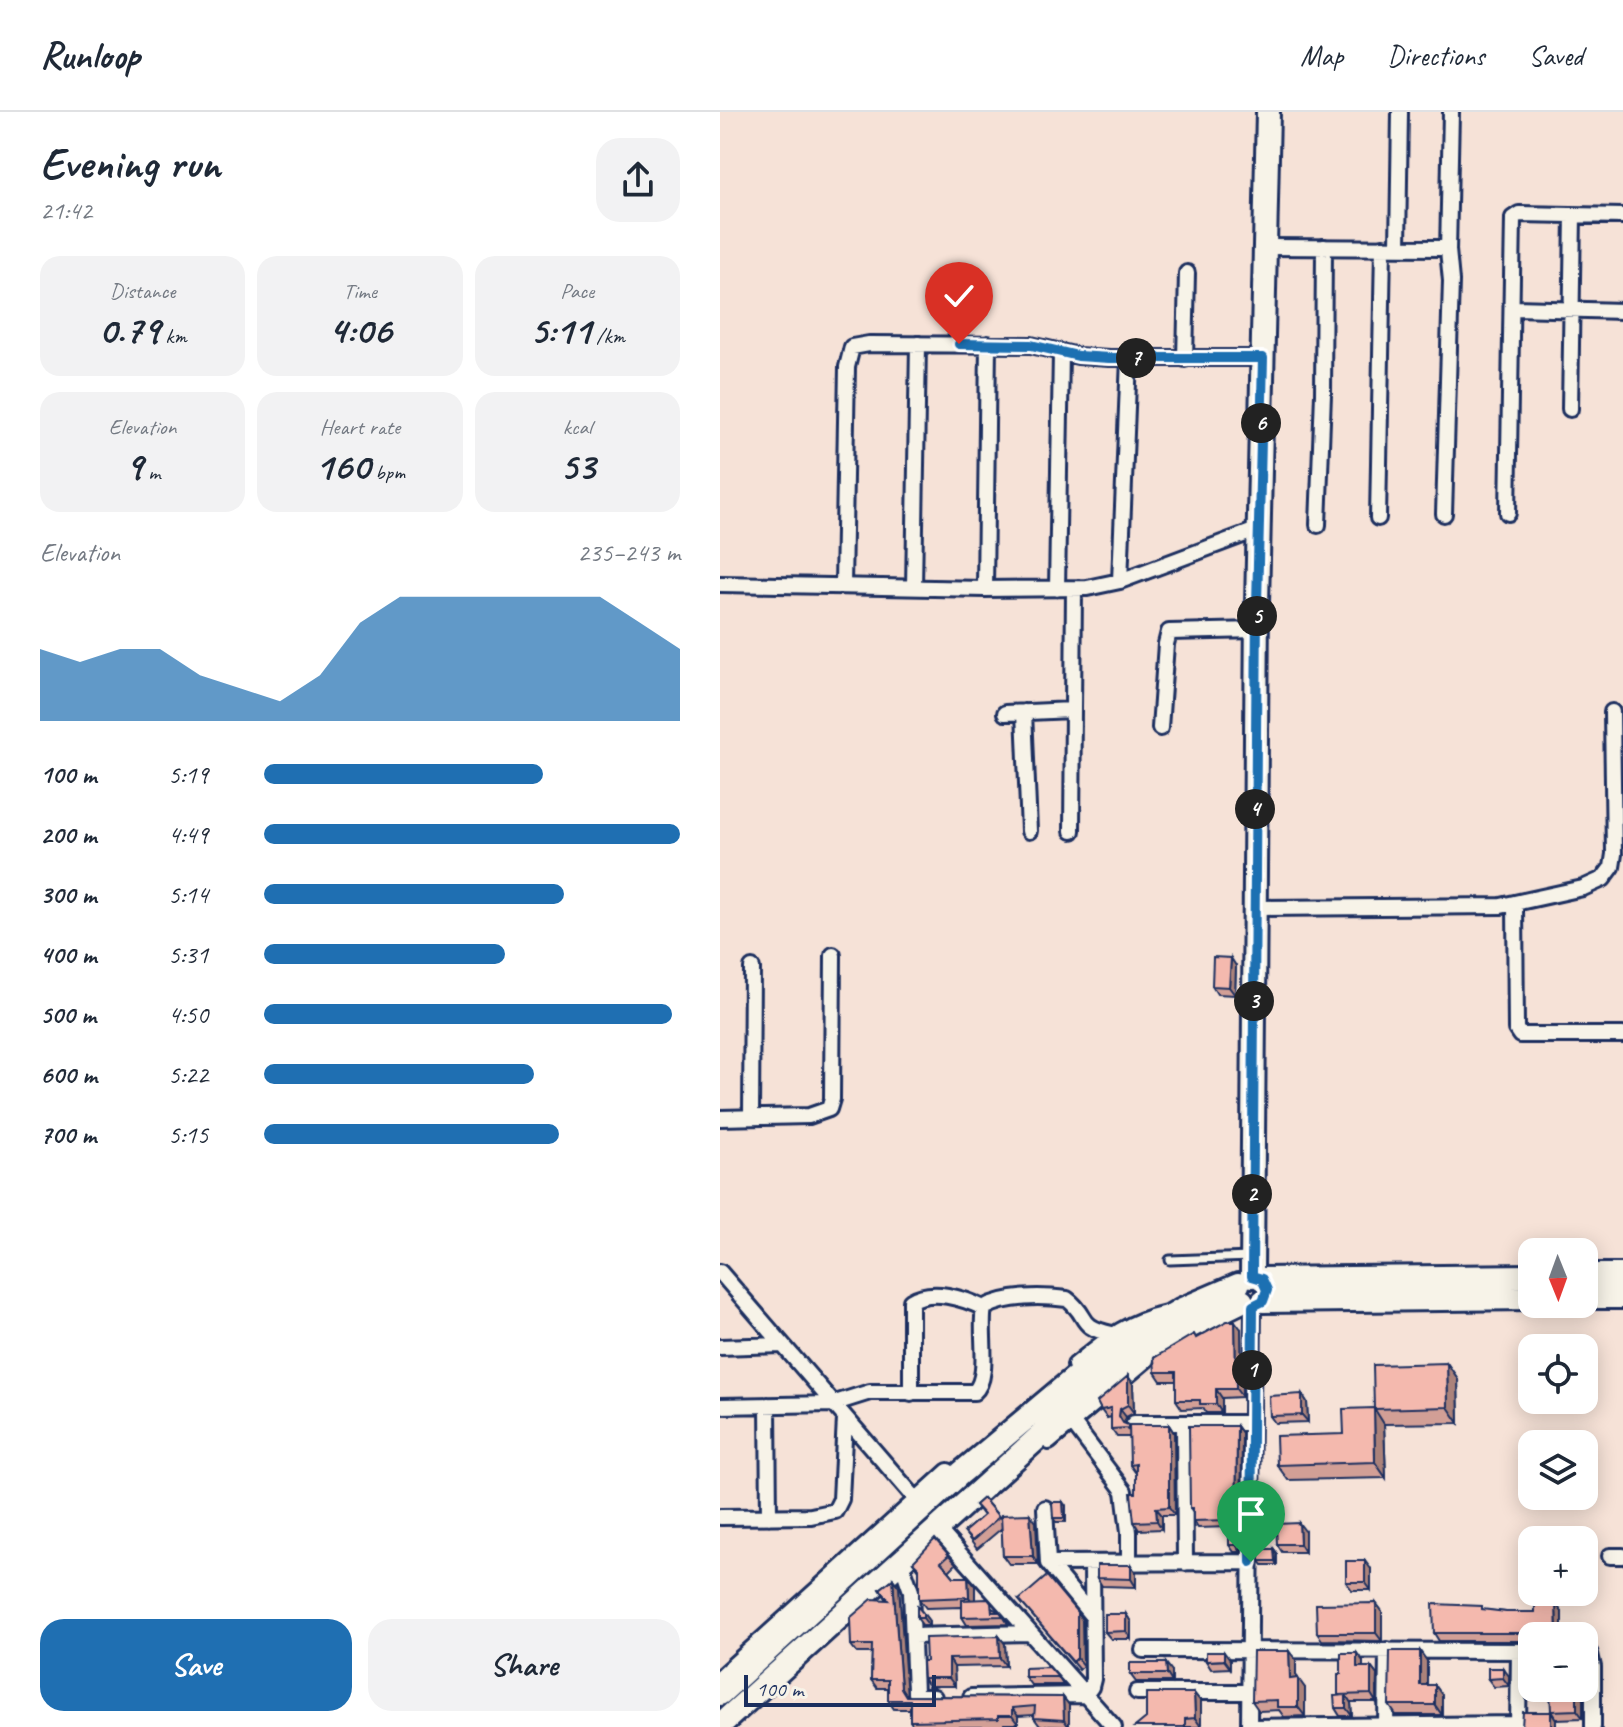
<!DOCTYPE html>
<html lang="en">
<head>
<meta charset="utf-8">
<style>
  :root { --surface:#fff; --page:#f2f2f3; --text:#1f2937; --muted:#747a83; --line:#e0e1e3; --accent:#1f6fb2 }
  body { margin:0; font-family:Caveat,sans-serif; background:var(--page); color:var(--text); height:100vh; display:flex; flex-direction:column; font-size:30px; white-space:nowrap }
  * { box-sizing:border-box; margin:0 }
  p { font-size:26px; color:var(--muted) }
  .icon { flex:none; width:44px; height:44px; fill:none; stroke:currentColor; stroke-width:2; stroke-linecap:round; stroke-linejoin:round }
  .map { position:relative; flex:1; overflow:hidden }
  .drawer { display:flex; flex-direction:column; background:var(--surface); width:720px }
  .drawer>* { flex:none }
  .needle { width:52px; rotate:179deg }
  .fabs { position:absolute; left:798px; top:1126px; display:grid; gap:16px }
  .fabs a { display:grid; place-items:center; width:80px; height:80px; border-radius:16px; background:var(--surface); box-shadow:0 4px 20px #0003; font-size:40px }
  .scale { position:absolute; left:24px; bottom:20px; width:192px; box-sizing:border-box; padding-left:8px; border:4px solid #1b2f5e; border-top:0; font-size:22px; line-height:28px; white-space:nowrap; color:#1b2f5e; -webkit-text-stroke:6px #f7f3e8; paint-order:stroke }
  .pin { position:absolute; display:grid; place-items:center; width:68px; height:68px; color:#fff; margin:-82px -34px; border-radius:50% 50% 50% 0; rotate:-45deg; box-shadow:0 0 8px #0007 }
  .pin .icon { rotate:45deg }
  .km { position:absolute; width:40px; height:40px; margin:-20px; border-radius:50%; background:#222; color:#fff; font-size:22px; line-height:40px; text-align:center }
  .round { display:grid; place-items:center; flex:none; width:84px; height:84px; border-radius:24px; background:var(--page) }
  .summary { display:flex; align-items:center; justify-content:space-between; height:136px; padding:0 40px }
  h1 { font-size:44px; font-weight:700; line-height:60px }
  .metrics { display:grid; grid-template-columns:repeat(3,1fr); gap:12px; height:136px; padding:8px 40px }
  .metrics div { display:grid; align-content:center; border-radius:20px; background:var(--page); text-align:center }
  .metrics b { font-size:40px; font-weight:700 }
  .metrics small { font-size:22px; font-weight:400 }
  .metrics p { font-size:22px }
  .chart { height:224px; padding:16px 40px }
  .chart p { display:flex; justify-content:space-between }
  .chart svg { width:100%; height:144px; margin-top:8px; fill:var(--accent); opacity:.7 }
  .cta { display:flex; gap:16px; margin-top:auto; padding:16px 40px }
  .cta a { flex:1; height:92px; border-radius:24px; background:var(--accent); color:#fff; font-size:32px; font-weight:700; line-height:92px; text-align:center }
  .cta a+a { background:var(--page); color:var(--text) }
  ul { padding:0 40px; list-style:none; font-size:26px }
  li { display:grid; grid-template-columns:128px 96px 1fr; align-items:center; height:60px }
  li i { height:20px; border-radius:10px; background:var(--accent) }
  header { display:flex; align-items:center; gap:48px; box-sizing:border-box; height:112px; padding:0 40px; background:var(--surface); border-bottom:2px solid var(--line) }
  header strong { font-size:38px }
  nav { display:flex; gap:44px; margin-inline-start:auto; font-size:28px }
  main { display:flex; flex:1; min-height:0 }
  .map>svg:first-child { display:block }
</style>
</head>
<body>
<header>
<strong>Runloop</strong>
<nav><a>Map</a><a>Directions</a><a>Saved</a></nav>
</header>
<main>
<section class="drawer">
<div class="summary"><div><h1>Evening run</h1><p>21:42</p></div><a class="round"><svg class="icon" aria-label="share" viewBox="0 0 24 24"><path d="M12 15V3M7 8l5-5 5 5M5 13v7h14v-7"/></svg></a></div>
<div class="metrics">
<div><p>Distance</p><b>0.79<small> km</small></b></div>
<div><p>Time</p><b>4:06</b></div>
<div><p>Pace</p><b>5:11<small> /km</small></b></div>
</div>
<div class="metrics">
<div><p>Elevation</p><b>9<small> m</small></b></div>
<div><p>Heart rate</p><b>160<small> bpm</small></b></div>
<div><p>kcal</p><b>53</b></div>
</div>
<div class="chart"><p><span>Elevation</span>235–243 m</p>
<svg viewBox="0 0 160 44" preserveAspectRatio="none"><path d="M0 44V22L10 26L20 22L30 22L40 30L50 34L60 38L70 30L80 14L90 6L100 6L110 6L120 6L130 6L140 6L150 14L160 22V44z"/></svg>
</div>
<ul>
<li><b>100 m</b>5:19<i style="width:67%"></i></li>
<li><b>200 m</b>4:49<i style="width:100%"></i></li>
<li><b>300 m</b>5:14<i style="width:72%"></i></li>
<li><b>400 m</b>5:31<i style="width:58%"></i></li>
<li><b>500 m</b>4:50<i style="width:98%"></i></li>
<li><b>600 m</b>5:22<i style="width:65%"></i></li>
<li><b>700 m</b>5:15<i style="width:71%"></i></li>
</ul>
<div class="cta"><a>Save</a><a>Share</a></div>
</section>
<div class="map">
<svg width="903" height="1615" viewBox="0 0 903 1615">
  <rect width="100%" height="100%" fill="#f6e2d7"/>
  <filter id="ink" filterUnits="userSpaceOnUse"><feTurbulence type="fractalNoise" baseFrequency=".0125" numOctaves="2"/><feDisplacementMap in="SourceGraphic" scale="16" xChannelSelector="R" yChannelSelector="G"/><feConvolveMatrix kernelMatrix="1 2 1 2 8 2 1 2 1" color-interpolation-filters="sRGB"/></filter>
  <g filter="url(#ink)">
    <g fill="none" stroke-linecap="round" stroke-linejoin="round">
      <defs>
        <path id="lane" d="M 450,1148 L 530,1145"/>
        <path id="street" d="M 545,135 L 723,136 L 728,138 L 731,169 L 724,402
          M 678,135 L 680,0
          M 728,139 L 731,0
          M 792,196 L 903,199
          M 465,247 L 467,161
          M 850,297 L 853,103
          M 788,401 L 793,106 L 799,102 L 903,104
          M 658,406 L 663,135
          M 598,413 L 603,282 L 604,135
          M 400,469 L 409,246
          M 0,472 L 265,477 L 367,476 L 400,469 L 539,417
          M 123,473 L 127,255 L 132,235 L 149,232 L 311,233 L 358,244 L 389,246 L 543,246
          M 194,476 L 198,232
          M 265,477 L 268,232
          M 337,477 L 341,241
          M 304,600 L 309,719
          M 285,601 L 352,598
          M 440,616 L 446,532 L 449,520 L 537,518
          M 352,719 L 354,477
          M 795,791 L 796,917 L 800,923 L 903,923
          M 535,796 L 781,794 L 863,776 L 883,767 L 892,755 L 894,742 L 892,600
          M 31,1005 L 32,856
          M 0,1006 L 89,1004 L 109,997 L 112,987 L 113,843
          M 0,1160 L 195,1386
          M 533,1194 L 529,1615 L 798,1612
          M 0,1235 L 61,1233
          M 355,1253 C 386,1228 405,1210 446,1201
          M 191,1281 L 191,1189 C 212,1176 243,1186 264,1196
          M 48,1293 L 49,1405
          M 0,1294 L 112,1292 L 150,1280 L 254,1280 C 271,1266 259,1218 264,1196 C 286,1183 323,1184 347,1187 C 371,1205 355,1214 392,1222
          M 352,1310 L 404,1379 L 409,1420 L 409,1452
          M 414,1311 L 532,1311
          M 464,1311 L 465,1451
          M 329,1330 L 426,1248
          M 325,1396 L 328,1451 L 372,1504
          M 0,1405 L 91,1404 L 115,1399 L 121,1387 L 125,1306
          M 223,1423 L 394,1615
          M 890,1444 L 903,1444
          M 328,1451 L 531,1450
          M 184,1459 L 191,1479 L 195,1581 L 199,1585 L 214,1585
          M 193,1524 L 310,1521
          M 423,1538 L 812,1539
          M 864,1540 L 870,1542 L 873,1555 L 873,1615
          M 0,1565 L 228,1359
          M 417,1580 L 530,1580
          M 251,1585 L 365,1583 L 371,1575 L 373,1567 L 372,1452
          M 666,1614 L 667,1538
          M 798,1615 L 799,1539"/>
        <path id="secondary" d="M 864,1163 L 903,1163
          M 532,1164 L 537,492 L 548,0
          M 542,1167 L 812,1164
          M 864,1185 L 903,1185
          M 543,1189 L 812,1186
          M 0,1582 L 241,1361 L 364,1258 L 403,1232 L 462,1197 L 518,1173
          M 0,1613 L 394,1257 L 430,1234 L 522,1189"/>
      </defs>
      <use href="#lane" stroke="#1b2f5e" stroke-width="13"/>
      <use href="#street" stroke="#1b2f5e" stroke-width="20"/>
      <use href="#secondary" stroke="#1b2f5e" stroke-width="28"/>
      <use href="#lane" stroke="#f7f3e8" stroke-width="7"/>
      <use href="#street" stroke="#f7f3e8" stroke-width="14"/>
      <use href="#secondary" stroke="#f7f3e8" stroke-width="22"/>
    </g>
    <path fill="#d29f96" stroke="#1b2f5e" stroke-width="2" d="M 516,854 L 515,883 L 497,882 L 492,874 Z
      M 521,1217 L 522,1285 L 502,1286 L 502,1301 L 486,1301 L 483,1296 L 462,1297 L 456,1288 L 456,1269 L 441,1269 L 435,1260 L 476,1226 Z
      M 727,1251 L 738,1267 L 739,1311 L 664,1312 L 666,1366 L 568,1368 L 557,1353 L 624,1322 L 654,1296 Z
      M 408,1264 L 413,1272 L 414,1301 L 406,1305 L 404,1312 L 409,1315 L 449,1313 L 454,1321 L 455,1403 L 442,1403 L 442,1417 L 419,1418 L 414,1410 L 416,1381 L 416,1360 L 415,1360 L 410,1353 L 410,1325 L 397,1325 L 391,1317 L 391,1305 L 387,1306 L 381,1298 Z
      M 582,1282 L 587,1290 L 588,1310 L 555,1311 L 550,1304 Z
      M 517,1314 L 522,1321 L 521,1440 L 514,1440 L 509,1433 L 509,1415 L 478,1416 L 473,1409 L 473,1400 L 470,1396 Z
      M 263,1386 L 281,1407 L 316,1410 L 318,1452 L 289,1452 L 283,1444 L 282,1416 L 257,1437 L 250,1428 L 244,1420 L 263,1404 L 255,1393 Z
      M 346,1394 L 346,1410 L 336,1410 L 333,1406 Z
      M 585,1419 L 585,1440 L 562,1440 L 557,1432 Z
      M 554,1437 L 557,1441 L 557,1453 L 543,1453 L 540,1449 Z
      M 229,1443 L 236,1452 L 229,1459 L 234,1465 L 255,1474 L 255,1488 L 276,1498 L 277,1500 L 283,1504 L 288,1512 L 247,1513 L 242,1505 L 242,1495 L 206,1496 L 199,1487 L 199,1458 L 193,1450 Z
      M 651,1457 L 651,1478 L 632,1478 L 626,1470 Z
      M 416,1461 L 416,1475 L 382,1474 L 377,1466 Z
      M 173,1467 L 179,1475 L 187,1584 L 343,1585 L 349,1593 L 349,1615 L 320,1614 L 314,1606 L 314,1603 L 298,1604 L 298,1612 L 284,1612 L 284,1615 L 194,1615 L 190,1609 L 190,1597 L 174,1597 L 168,1588 L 168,1576 L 157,1576 L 151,1568 L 152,1541 L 137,1541 L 131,1533 L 167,1488 L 160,1477 Z
      M 299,1488 L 357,1500 L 362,1508 L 363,1554 L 359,1558 Z
      M 656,1491 L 662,1499 L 662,1529 L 602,1528 L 597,1521 Z
      M 765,1498 L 786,1500 L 842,1500 L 842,1524 L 812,1524 L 812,1529 L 719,1529 L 714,1521 Z
      M 203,1501 L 209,1509 L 209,1514 L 203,1514 L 197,1506 Z
      M 406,1502 L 411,1510 L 411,1527 L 391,1527 L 385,1520 Z
      M 279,1524 L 285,1532 L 286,1554 L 234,1555 L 235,1574 L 208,1574 L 203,1566 L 206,1549 Z
      M 510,1548 L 510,1556 L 491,1557 L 486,1549 Z
      M 576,1548 L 576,1567 L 585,1576 L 585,1604 L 564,1605 L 559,1598 L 539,1599 L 532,1589 Z
      M 643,1549 L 643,1555 L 651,1555 L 657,1563 L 656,1590 L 631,1590 L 632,1604 L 620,1604 L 615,1596 L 619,1584 L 621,1562 Z
      M 707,1549 L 707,1573 L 715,1573 L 722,1583 L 722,1603 L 676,1603 L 669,1593 Z
      M 452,1559 L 452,1570 L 416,1570 L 410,1562 Z
      M 789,1564 L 789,1574 L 774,1575 L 768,1567 Z
      M 305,1565 L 338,1565 L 343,1573 L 311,1573 Z
      M 474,1581 L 481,1590 L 481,1615 L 415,1615 Z
      M 863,1587 L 863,1606 L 836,1607 L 831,1599 Z"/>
    <path fill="#ab827a" stroke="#1b2f5e" stroke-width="2" d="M 511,846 L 516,854 L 515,883 L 509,875 Z
      M 515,1209 L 521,1217 L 522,1285 L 516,1277 Z
      M 727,1251 L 738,1267 L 739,1311 L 728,1295 Z
      M 408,1264 L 413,1272 L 414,1301 L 408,1293 Z
      M 496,1277 L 502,1286 L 502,1301 L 496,1292 Z
      M 582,1282 L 587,1290 L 588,1310 L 582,1303 Z
      M 654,1296 L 664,1312 L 666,1366 L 655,1350 Z
      M 400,1297 L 406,1305 L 404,1312 L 408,1319 L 399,1304 Z
      M 449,1313 L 454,1321 L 455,1403 L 449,1395 Z
      M 517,1314 L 522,1321 L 521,1440 L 516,1433 Z
      M 343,1390 L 346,1394 L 346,1410 L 344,1406 Z
      M 436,1396 L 442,1403 L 442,1417 L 437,1409 Z
      M 310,1402 L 316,1410 L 318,1452 L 313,1444 Z
      M 579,1411 L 585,1419 L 585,1440 L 580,1432 Z
      M 554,1437 L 557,1441 L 557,1453 L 555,1449 Z
      M 645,1449 L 651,1457 L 651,1478 L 645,1470 Z
      M 411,1453 L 416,1461 L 416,1475 L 411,1467 Z
      M 248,1465 L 255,1474 L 255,1495 L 249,1485 Z
      M 173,1467 L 179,1475 L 187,1585 L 192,1592 L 181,1576 Z
      M 656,1491 L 662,1499 L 662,1529 L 656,1521 Z
      M 836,1492 L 842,1500 L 842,1524 L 837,1524 Z
      M 357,1500 L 362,1508 L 363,1554 L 357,1546 Z
      M 203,1501 L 209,1509 L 209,1514 L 203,1506 Z
      M 406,1502 L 411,1510 L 411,1527 L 406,1519 Z
      M 279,1524 L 285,1532 L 286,1554 L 280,1546 Z
      M 569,1539 L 576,1548 L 576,1576 L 570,1567 Z
      M 700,1539 L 707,1549 L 707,1583 L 700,1573 Z
      M 504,1540 L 510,1548 L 510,1556 L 504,1548 Z
      M 637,1541 L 643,1549 L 643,1563 L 637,1555 Z
      M 229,1547 L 234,1555 L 235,1574 L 229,1566 Z
      M 446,1551 L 452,1559 L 452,1570 L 447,1562 Z
      M 651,1555 L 657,1563 L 656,1590 L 651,1582 Z
      M 783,1556 L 789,1564 L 789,1574 L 783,1566 Z
      M 578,1566 L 585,1576 L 585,1604 L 578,1595 Z
      M 715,1573 L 722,1583 L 722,1603 L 715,1593 Z
      M 857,1579 L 863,1587 L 863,1606 L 857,1598 Z
      M 474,1581 L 481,1590 L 481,1615 L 475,1606 Z
      M 626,1583 L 631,1591 L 632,1604 L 626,1596 Z
      M 343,1585 L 349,1593 L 349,1615 L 344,1608 Z
      M 292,1596 L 298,1604 L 298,1612 L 292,1604 Z
      M 831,1600 L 836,1608 L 836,1615 L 831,1615 Z"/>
    <path fill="#f4b9ae" stroke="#1b2f5e" stroke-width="2" d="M 493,845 L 511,846 L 509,875 L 492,874 Z
      M 507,1209 L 515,1209 L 516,1277 L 496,1277 L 496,1292 L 480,1292 L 480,1288 L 456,1288 L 456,1260 L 435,1260 L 434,1246 L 474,1222 L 476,1226 Z
      M 727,1251 L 728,1295 L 654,1297 L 653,1253 Z
      M 408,1264 L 408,1293 L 400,1297 L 399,1304 L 403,1311 L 408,1313 L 408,1316 L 391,1317 L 391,1296 L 381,1298 L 377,1290 Z
      M 582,1282 L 582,1303 L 550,1304 L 549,1284 Z
      M 654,1296 L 655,1350 L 557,1353 L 556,1324 L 624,1322 L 623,1297 Z
      M 409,1313 L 449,1313 L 449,1395 L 436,1396 L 437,1409 L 414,1410 L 411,1381 L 416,1381 L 416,1352 L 410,1353 Z
      M 469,1314 L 517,1314 L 516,1433 L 509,1433 L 509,1408 L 473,1409 L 473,1396 L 470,1396 Z
      M 263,1386 L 279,1405 L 252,1429 L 244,1420 L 264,1403 L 255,1393 Z
      M 332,1390 L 343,1390 L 344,1406 L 333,1406 Z
      M 310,1402 L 313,1444 L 283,1444 L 281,1403 Z
      M 579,1411 L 580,1432 L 557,1432 L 556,1412 Z
      M 215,1427 L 229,1443 L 221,1450 L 229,1459 L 234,1465 L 248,1465 L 249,1485 L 199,1487 L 199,1456 L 193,1450 Z
      M 540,1437 L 554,1437 L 555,1449 L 540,1449 Z
      M 626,1449 L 645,1449 L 645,1470 L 626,1470 Z
      M 377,1453 L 411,1453 L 411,1467 L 377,1466 Z
      M 327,1464 L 357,1500 L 357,1546 L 353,1550 L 299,1488 Z
      M 173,1467 L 181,1576 L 186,1584 L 343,1585 L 344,1608 L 314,1606 L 315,1594 L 292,1596 L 292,1604 L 278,1604 L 278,1607 L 190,1609 L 190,1588 L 168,1588 L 168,1568 L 151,1568 L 152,1533 L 131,1533 L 130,1506 L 152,1487 L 169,1488 L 160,1477 Z
      M 268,1487 L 271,1491 L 272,1500 L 280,1500 L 283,1504 L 242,1505 L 242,1488 Z
      M 656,1491 L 656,1521 L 597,1521 L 596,1492 Z
      M 713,1492 L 762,1494 L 762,1497 L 786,1500 L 815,1500 L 815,1493 L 836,1492 L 837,1524 L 812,1524 L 807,1521 L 714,1521 Z
      M 197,1494 L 203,1501 L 203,1506 L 197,1506 Z
      M 385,1502 L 406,1502 L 406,1519 L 385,1520 Z
      M 279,1524 L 280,1546 L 229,1547 L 229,1566 L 203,1566 L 202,1549 L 206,1549 L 205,1526 Z
      M 533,1539 L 569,1539 L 570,1567 L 578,1566 L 578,1595 L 557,1595 L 557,1588 L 532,1589 Z
      M 670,1539 L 700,1539 L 700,1573 L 715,1573 L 715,1593 L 669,1593 Z
      M 486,1540 L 504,1540 L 504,1548 L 486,1549 Z
      M 621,1541 L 637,1541 L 637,1555 L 651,1555 L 651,1582 L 618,1583 L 618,1562 L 621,1562 Z
      M 410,1551 L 446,1551 L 447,1562 L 410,1562 Z
      M 329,1555 L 338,1565 L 305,1565 L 305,1556 Z
      M 768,1556 L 783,1556 L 783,1566 L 768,1567 Z
      M 830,1579 L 857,1579 L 857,1598 L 831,1599 Z
      M 426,1581 L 474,1581 L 475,1606 L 465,1607 L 465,1615 L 415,1615 L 426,1606 Z
      M 626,1583 L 626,1596 L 615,1596 L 614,1584 Z
      M 803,1600 L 831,1600 L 831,1615 L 802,1615 Z"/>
  </g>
  <g fill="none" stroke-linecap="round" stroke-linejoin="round" filter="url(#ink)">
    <defs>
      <path id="route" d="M 239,232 L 311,233 L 358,244 L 389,246 L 543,246 L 537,492 L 532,1164 L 542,1167 L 547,1178 L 543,1189 L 533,1194 L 531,1450"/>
    </defs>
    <use href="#route" stroke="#fff" stroke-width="16"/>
    <use href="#route" stroke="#1f6fb2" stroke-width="10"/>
  </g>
</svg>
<div class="fabs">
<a><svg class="needle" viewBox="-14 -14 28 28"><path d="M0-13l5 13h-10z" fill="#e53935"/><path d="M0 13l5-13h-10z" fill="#747a83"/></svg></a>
<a><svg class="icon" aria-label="locate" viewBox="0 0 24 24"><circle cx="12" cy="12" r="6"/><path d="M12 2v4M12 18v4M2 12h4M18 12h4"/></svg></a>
<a><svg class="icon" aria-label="layers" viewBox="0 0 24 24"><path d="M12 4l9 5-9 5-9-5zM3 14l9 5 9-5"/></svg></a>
<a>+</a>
<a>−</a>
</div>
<div class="scale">100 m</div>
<div class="pin" style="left:531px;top:1450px;background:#1e9e55"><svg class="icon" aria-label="arrive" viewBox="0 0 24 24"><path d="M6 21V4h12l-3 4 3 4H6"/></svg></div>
<div class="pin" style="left:239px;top:232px;background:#d93025"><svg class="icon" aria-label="check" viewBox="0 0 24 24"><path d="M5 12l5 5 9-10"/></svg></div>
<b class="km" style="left:532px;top:1258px">1</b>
<b class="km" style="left:532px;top:1082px">2</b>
<b class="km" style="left:534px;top:889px">3</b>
<b class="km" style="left:535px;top:697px">4</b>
<b class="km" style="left:537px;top:504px">5</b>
<b class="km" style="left:541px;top:311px">6</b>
<b class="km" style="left:416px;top:246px">7</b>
</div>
</main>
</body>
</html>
